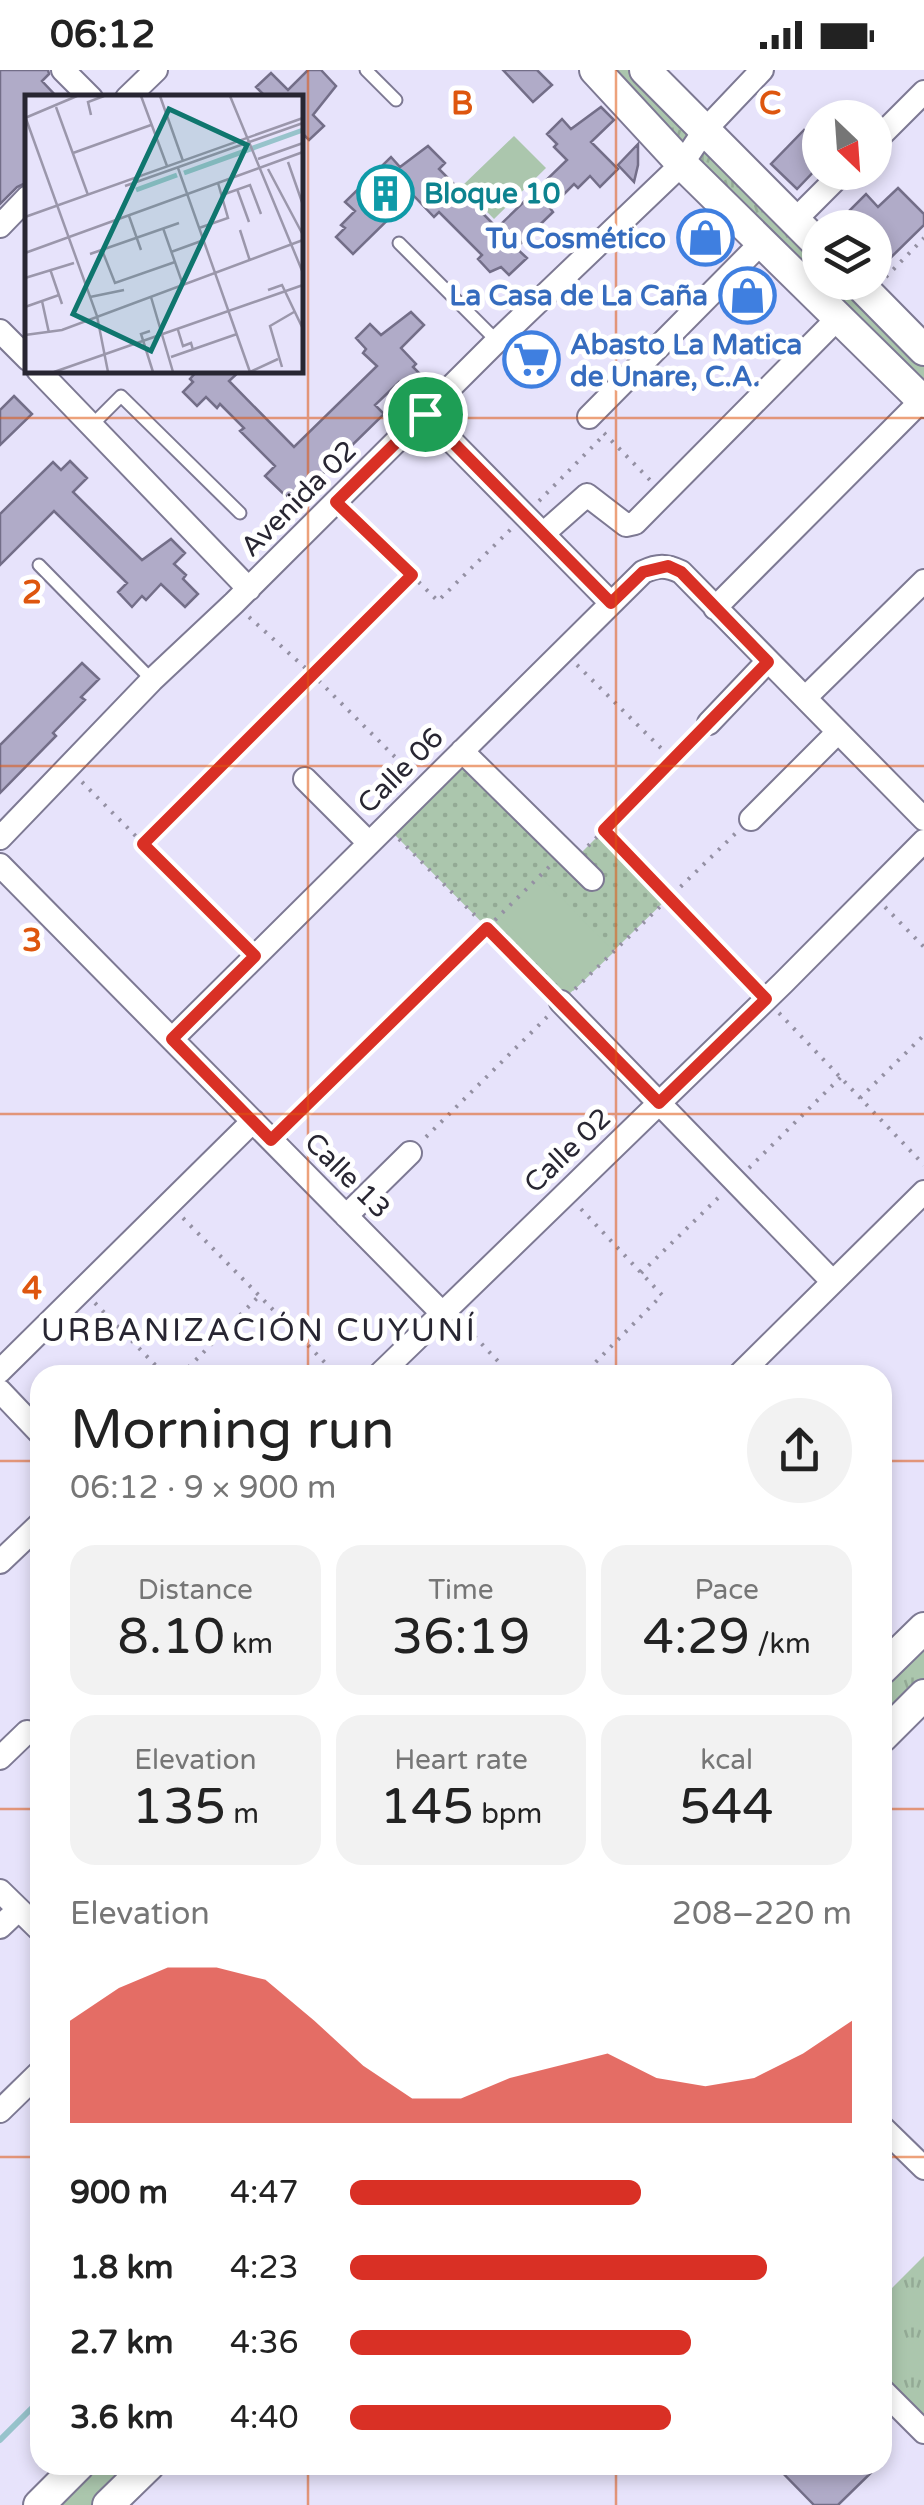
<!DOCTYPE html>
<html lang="en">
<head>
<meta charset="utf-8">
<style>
  :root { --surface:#fff; --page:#f2f2f2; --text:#222; --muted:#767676; --accent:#d93025 }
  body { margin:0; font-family:"Varela Round",sans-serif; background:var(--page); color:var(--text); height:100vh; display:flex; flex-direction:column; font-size:38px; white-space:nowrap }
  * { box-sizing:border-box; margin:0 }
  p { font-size:32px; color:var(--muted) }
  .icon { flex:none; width:55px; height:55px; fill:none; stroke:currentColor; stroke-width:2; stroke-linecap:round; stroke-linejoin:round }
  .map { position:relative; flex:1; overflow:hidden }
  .sheet { position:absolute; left:30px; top:1295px; width:862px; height:1110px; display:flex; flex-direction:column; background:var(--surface); border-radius:30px; box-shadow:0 5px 15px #0003 }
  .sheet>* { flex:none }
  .needle { width:65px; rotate:155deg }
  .controls { position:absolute; left:802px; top:30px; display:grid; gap:20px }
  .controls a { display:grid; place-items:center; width:90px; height:90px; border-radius:50%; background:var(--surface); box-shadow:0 5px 15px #0003; font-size:50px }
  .pin { position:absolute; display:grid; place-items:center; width:85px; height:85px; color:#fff; margin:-42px; border:5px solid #fff; border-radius:50%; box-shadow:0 2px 10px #0007 }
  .round { display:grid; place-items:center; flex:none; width:105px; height:105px; border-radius:52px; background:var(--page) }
  .overview { display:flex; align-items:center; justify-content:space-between; height:170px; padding:0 40px }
  h1 { font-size:55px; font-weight:600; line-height:75px }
  .metrics { display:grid; grid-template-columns:repeat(3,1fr); gap:15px; height:170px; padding:10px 40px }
  .metrics div { display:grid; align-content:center; border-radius:25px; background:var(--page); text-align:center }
  .metrics b { font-size:50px; font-weight:600 }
  .metrics small { font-size:28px; font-weight:400 }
  .metrics p { font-size:28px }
  .chart { height:280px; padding:20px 40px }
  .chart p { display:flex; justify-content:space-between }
  .chart svg { width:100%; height:180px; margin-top:10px; fill:var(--accent); opacity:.7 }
  ul { padding:0 40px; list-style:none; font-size:32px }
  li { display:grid; grid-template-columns:160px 120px 1fr; align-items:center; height:75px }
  li i { height:25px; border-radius:12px; background:var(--accent) }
  .status { display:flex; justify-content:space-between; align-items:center; height:70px; padding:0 50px; background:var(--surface); direction:ltr }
  .status svg { height:28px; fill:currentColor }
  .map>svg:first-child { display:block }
</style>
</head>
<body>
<div class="status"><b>06:12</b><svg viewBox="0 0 49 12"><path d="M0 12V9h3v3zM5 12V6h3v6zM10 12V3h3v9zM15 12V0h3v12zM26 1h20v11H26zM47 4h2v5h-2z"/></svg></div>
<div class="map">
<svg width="924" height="2435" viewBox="0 0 924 2435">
  <defs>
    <pattern id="grass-tufts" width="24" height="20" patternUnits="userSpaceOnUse" patternTransform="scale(2.5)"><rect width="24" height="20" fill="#abc6ad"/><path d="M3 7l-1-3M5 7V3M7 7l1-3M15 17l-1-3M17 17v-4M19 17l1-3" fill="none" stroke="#93aa95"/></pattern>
    <pattern id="park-dots" width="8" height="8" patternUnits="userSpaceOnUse" patternTransform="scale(2.5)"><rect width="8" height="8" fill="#abc6ad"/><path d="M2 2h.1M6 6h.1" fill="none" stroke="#93aa95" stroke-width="1.8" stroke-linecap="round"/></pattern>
  </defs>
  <rect width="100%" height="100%" fill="#e7e3fb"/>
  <path fill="url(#grass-tufts)" d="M 595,0 L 645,0 L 820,176 L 820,212 L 857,213 L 924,280 L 924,332 Z
    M 924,1558 L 924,1625 L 883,1667 L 883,1599 Z
    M 924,2186 L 924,2362 L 883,2320 L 883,2227 Z
    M 79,2395 L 149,2395 L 108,2435 L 39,2435 Z"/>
  <path fill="url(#park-dots)" d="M 462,681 L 573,791 L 604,760 L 668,828 L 561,932 L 386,756 Z"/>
  <path fill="#abc6ad" d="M 514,66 L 546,98 L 494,149 L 462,116 Z
    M 540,806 L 614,882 L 573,921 L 499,846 Z"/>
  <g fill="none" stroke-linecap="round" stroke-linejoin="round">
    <path stroke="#97c3cb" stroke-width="6" d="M 0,2370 L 40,2330"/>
  </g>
  <path fill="#b0abc8" stroke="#736e88" stroke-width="2.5" d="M 0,0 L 48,0 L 49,4 L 42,11 L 58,28 L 28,28 L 28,112 L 17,117 L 0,134 Z
    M 308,0 L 321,0 L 336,16 L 313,45 L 324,56 L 309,70 L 300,61 L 300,28 L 267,28 L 256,17 L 271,3 L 288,20 Z
    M 503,0 L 537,0 L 552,15 L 533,32 Z
    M 601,37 L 614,50 L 591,72 L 618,99 L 600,117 L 590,106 L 578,118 L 574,114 L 550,138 L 553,142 L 516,178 L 527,188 L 509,205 L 501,197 L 490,202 L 478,189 L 482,185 L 439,142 L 434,147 L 413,125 L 353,184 L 336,167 L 345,158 L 341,155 L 355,141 L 345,132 L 391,87 L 400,97 L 428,76 L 445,93 L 439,99 L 497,158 L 567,90 L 554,77 L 557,74 L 547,64 L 562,49 L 571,59 Z
    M 804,60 L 820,76 L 820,95 L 797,119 L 771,94 Z
    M 638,74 L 638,95 L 634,112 L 618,95 Z
    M 898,118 L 924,144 L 924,155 L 875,203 L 875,158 L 832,158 L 866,124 L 878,137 Z
    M 411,242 L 424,255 L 401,278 L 416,294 L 413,297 L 423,307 L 408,322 L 399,312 L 375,335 L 384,344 L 293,433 L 265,406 L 275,396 L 240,361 L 244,358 L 220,334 L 217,338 L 206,327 L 197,336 L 183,322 L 193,312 L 190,309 L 198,300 L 241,300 L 229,311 L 294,377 L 377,296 L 363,283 L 366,279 L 356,268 L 370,254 L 381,265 Z
    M 14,326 L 32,344 L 0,375 L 0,340 Z
    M 70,391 L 87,408 L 73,422 L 142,490 L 171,469 L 185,483 L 174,494 L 186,505 L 183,509 L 198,524 L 185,537 L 161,514 L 146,530 L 142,526 L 132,537 L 118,522 L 127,513 L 54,441 L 0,495 L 0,444 L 53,392 L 61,400 Z
    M 82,593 L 99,609 L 81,627 L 85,630 L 53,663 L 56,666 L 0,723 L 0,675 Z
    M 775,2395 L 879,2395 L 838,2435 L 814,2435 Z"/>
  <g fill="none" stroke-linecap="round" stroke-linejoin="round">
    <defs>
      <path id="lane" d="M 366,0 L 396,30
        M 399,173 L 497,271
        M 92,355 L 121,326 L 240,443
        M 39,495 L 152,610"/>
      <path id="street" d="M 63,0 L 91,28
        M 127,28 L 156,0
        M 875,71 L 924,22
        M 794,151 L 843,102
        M 0,156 L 28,127
        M 0,261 L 28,289
        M 38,300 L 249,519
        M 425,344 L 611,533
        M 589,347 L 763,171
        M 544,463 L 587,425 L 626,455 L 635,453 L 839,247
        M 715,538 L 922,330
        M 805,628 L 924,511
        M 709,653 L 768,591
        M 462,681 L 592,809
        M 305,709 L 369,773
        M 751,749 L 838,662
        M 0,768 L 152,610 L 234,533 L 497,271 L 682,94 L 704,61 L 762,0
        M 0,795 L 442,1243
        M 561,932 L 833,1212
        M 172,969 L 643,502 C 658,495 666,495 681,502 L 924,749
        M 346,1146 L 410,1083
        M 0,1301 L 253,1051
        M 379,1305 L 783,913 L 924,771
        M 739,1305 L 924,1122
        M 0,1321 L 40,1363
        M 0,1492 L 40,1454
        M 0,1688 L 27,1662
        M 0,1821 L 40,1860
        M 0,1857 L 18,1840
        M 0,2041 L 40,2002
        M 882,2057 L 924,2098
        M 882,2320 L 924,2362"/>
      <path id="secondary" d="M 595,0 L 682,94 L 924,332
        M 645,0 L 820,176
        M 857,212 L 924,280
        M 882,1599 L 924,1558
        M 882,1667 L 924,1625
        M 39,2435 L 79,2395
        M 108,2435 L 149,2395"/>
    </defs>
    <use href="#lane" stroke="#7d7993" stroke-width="15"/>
    <use href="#street" stroke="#7d7993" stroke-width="26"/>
    <use href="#secondary" stroke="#7d7993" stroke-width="34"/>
    <path stroke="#9490a3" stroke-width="4" stroke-dasharray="2.5 8" stroke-linecap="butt" d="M 886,207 L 924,168
      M 604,363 L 650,410
      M 539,431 L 605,364
      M 351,446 L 438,531 L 511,459
      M 249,547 L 313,605 L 411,703
      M 577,595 L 673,690
      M 82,712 L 241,872
      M 604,760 L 695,667
      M 399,769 L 547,918
      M 143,774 L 411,505
      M 588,776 L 604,760 L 752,914
      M 885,837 L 924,877
      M 575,919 L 737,762
      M 779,943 L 924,1095
      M 860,1028 L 924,965
      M 285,1056 L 550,796
      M 426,1067 L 547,947
      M 749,1098 L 841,1007
      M 581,1139 L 662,1225 L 583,1305
      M 183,1148 L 337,1305
      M 641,1203 L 720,1126
      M 95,1233 L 165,1305
      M 460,1251 L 511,1305
      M 181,1305 L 260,1225"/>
    <use href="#lane" stroke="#fff" stroke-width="11"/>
    <use href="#street" stroke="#fff" stroke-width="22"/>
    <use href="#secondary" stroke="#fff" stroke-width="30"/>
  </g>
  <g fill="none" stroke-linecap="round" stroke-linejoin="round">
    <defs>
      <path id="route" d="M 425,344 L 611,533 L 643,502 L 668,496 L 681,502 L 768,592 L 604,760 L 766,929 L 659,1033 L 487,858 L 271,1070 L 172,969 L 255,886 L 143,774 L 412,505 L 336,432 Z"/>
    </defs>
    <use href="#route" stroke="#fff" stroke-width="20"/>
    <use href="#route" stroke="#d93025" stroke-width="12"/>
  </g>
  <path fill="none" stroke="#de560e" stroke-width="2.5" stroke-opacity="0.55" d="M 308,0 L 308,1305M 616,0 L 616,1305M 0,348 L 924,348M 0,696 L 924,696M 0,1044 L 924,1044M 0,1391 L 40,1391M 882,1391 L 924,1391M 0,1739 L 40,1739M 882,1739 L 924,1739M 0,2087 L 40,2087M 882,2087 L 924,2087M 308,2395 L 308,2435M 616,2395 L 616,2435"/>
  <defs>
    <symbol id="building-ring" viewBox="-11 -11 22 22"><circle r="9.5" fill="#fff" stroke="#0f9aa8" stroke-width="1.5"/><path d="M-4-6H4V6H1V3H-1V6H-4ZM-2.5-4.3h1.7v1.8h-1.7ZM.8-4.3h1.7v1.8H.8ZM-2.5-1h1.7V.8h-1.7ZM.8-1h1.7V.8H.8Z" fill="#0f9aa8"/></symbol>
    <symbol id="shop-ring" viewBox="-11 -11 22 22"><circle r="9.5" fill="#fff" stroke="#3f7fe0" stroke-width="1.5"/><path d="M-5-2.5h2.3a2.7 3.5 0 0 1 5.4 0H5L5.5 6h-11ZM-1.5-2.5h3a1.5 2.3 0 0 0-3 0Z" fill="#3f7fe0"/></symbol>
    <symbol id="supermarket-ring" viewBox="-11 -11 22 22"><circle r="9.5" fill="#fff" stroke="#3f7fe0" stroke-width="1.5"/><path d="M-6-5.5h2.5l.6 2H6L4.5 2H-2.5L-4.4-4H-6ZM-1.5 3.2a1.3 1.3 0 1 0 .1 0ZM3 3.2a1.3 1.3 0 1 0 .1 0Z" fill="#3f7fe0"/></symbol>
  </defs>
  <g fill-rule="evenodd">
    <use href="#building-ring" x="354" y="92" width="63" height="63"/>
    <use href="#shop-ring" x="674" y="136" width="63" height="63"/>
    <use href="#shop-ring" x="716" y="194" width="63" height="63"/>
    <use href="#supermarket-ring" x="500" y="258" width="63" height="63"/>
  </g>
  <g text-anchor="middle" stroke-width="10" stroke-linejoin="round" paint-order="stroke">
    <g font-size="28" font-weight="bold" fill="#0d838f" stroke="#fff" text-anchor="start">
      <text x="424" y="133">Bloque 10</text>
    </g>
    <g font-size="28" font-weight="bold" fill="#366cbe" stroke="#fff" text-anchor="end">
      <text x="666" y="178">Tu Cosmético</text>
      <text x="708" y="235">La Casa de La Caña</text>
      <text x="570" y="284" text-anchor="start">Abasto La Matica<tspan x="570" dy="32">de Unare, C.A.</tspan></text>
    </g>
    <g font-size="28" fill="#282632" stroke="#fff">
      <text transform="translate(298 428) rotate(-45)" y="10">Avenida 02</text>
      <text transform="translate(400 700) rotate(-45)" y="10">Calle 06</text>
      <text transform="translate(567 1080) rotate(-44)" y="10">Calle 02</text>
      <text transform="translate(348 1105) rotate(45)" y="10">Calle 13</text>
    </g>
    <g font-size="32" letter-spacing="2.5" fill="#282632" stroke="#fff">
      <text x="259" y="1271">URBANIZACIÓN CUYUNÍ</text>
    </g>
  </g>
  <g transform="translate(25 25)">
    <rect width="278" height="278" fill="#e7e3fb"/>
    <path fill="none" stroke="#97c3cb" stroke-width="5" d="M 159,78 L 278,35M 111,95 L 152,80"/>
    <path fill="none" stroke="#9b97ab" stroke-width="2.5" d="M 116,1 L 142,71M 135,1 L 158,66M 205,1 L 278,178M 31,12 L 63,100M 66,20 L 63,7 L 79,1M 0,21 L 72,221 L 83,277M 0,23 L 52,1M 48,58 L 126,30M 233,64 L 278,48M 263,67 L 278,110M 153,73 L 225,277M 243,74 L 278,140M 100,91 L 278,28M 212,94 L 224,127M 197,100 L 225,90 L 236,119M 104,121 L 116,155M 0,122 L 278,23M 138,133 L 158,190M 174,133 L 203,123 L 193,88M 215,135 L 225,166M 77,155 L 90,188 L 150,167M 146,157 L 179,145M 0,158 L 278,57M 65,159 L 154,128M 25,174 L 37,209M 0,183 L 49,168M 243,195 L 257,190 L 278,234M 65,202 L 99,195M 126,202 L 148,277M 17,206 L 24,238M 0,212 L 34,200M 153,235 L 158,251 L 166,248 L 168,255M 125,236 L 116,239 L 128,277M 0,240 L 37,235 L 278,145M 146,262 L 212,239M 257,272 L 245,231 L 269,217M 29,277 L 278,190M 225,277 L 253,264"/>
    <path fill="#0f766e" fill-opacity="0.15" stroke="#0f766e" stroke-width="5" d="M 144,14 L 222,50 L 126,256 L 48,219 Z"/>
    <rect width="278" height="278" fill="none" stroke="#282632" stroke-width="5"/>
  </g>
  <g font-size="32" text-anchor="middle" font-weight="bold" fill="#de560e" stroke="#fff" stroke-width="10" stroke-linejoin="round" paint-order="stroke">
    <text x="462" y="44">B</text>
    <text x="770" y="44">C</text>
    <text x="32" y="533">2</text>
    <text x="32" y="881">3</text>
    <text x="32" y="1229">4</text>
  </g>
</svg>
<div class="controls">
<a><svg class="needle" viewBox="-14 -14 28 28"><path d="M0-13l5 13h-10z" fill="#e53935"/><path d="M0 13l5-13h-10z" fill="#767676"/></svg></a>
<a><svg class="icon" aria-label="layers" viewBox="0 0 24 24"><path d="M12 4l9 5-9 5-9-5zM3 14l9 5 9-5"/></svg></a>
</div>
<div class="pin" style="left:425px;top:344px;background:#1e9e55"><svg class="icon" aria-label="arrive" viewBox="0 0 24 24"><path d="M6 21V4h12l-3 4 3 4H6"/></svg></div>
<section class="sheet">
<div class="overview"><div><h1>Morning run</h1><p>06:12 · 9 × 900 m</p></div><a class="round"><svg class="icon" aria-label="share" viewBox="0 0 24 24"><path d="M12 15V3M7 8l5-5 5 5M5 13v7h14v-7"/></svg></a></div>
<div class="metrics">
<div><p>Distance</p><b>8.10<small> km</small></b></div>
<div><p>Time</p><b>36:19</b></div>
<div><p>Pace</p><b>4:29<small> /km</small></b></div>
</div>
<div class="metrics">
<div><p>Elevation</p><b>135<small> m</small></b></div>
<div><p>Heart rate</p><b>145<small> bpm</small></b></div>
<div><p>kcal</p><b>544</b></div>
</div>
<div class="chart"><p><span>Elevation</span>208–220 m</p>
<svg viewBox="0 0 160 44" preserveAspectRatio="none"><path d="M0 44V19L10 11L20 6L30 6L40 9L50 19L60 30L70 38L80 38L90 33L100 30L110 27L120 33L130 35L140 33L150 27L160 19V44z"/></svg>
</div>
<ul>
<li><b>900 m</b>4:47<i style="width:58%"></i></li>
<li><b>1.8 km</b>4:23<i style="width:83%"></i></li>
<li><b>2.7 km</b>4:36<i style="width:68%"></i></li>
<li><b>3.6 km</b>4:40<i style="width:64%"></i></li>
</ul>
</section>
</div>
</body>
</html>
